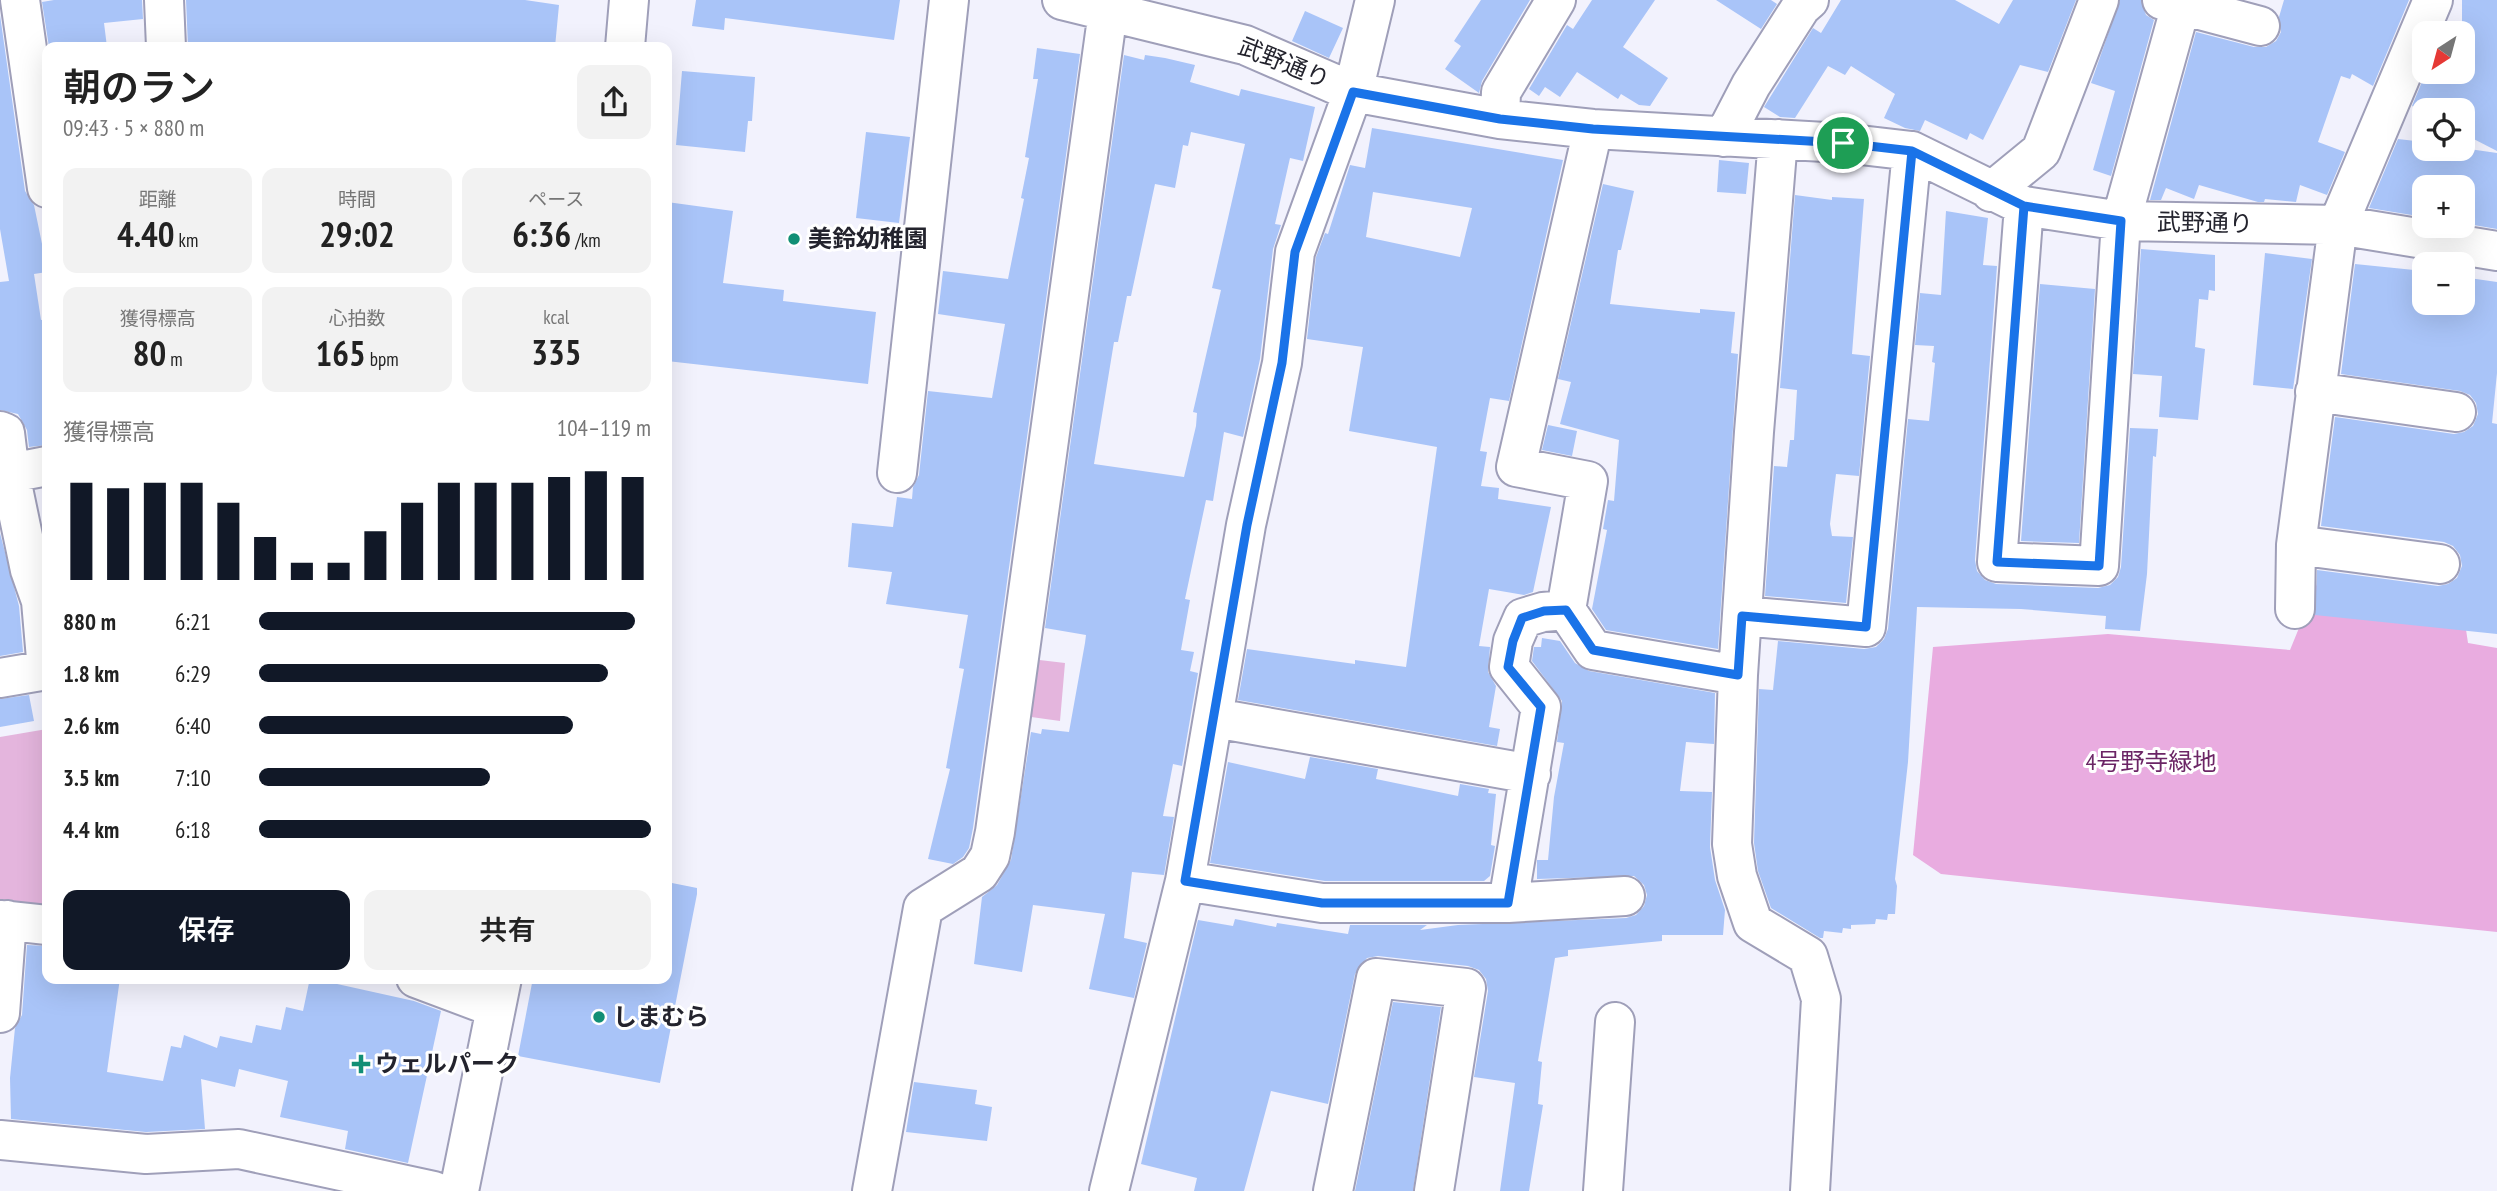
<!DOCTYPE html>
<html lang="ja">
<head>
<meta charset="utf-8">
<style>
  :root { --surface:#fff; --page:#f2f2f2; --text:#222; --muted:#767676; --accent:#111827 }
  body { margin:0; font-family:"PT Sans Narrow","Noto Sans JP",sans-serif; background:var(--page); color:var(--text); height:100vh; display:flex; flex-direction:column; font-size:26px; white-space:nowrap }
  * { box-sizing:border-box; margin:0 }
  p { font-size:23px; color:var(--muted) }
  .icon { flex:none; width:38px; height:38px; fill:none; stroke:currentColor; stroke-width:2; stroke-linecap:round; stroke-linejoin:round }
  .map { position:relative; flex:1; overflow:hidden }
  .panel { position:absolute; left:42px; top:42px; width:630px; height:942px; display:flex; flex-direction:column; background:var(--surface); border-radius:14px; box-shadow:0 7px 28px #0002 }
  .panel>* { flex:none }
  .needle { width:46px; rotate:216deg }
  .fabs { position:absolute; left:2412px; top:21px; display:grid; gap:14px }
  .fabs a { display:grid; place-items:center; width:63px; height:63px; border-radius:14px; background:var(--surface); box-shadow:0 7px 28px #0002; font-size:35px }
  .pin { position:absolute; display:grid; place-items:center; width:60px; height:60px; color:#fff; margin:-30px; border:4px solid #fff; border-radius:50%; box-shadow:0 2px 7px #0007 }
  .round { display:grid; place-items:center; flex:none; width:74px; height:74px; border-radius:14px; background:var(--page) }
  .head { display:flex; align-items:center; justify-content:space-between; height:119px; padding:0 21px }
  h1 { font-size:38px; font-weight:600; line-height:52px }
  .figures { display:grid; grid-template-columns:repeat(3,1fr); gap:10px; height:119px; padding:7px 21px }
  .figures div { display:grid; align-content:center; border-radius:14px; background:var(--page); text-align:center }
  .figures b { font-size:35px; font-weight:600 }
  .figures small { font-size:19px; font-weight:400 }
  .figures p { font-size:19px }
  .chart { height:196px; padding:14px 21px }
  .chart p { display:flex; justify-content:space-between }
  .chart svg { width:100%; height:126px; margin-top:7px; stroke:var(--accent); stroke-width:6 }
  .button { display:flex; gap:14px; margin-top:auto; padding:14px 21px }
  .button a { flex:1; height:80px; border-radius:14px; background:var(--accent); color:#fff; font-size:28px; font-weight:600; line-height:80px; text-align:center }
  .button a+a { background:var(--page); color:var(--text) }
  ul { padding:0 21px; list-style:none; font-size:23px }
  li { display:grid; grid-template-columns:112px 84px 1fr; align-items:center; height:52px }
  li i { height:18px; border-radius:9px; background:var(--accent) }
  .map>svg:first-child { display:block }
</style>
</head>
<body>
<div class="map">
<svg width="2497" height="1191" viewBox="0 0 2497 1191">
  <rect width="100%" height="100%" fill="#f2f2fd"/>
  <path fill="#e4b5dd" d="M 1031,659 L 1065,663 L 1060,721 L 1024,716 Z
    M 47,729 L 47,911 L 0,910 L 0,737 Z"/>
  <path fill="#e9ace0" d="M 2317,584 L 2464,616 L 2468,643 L 2497,648 L 2497,932 L 1941,874 L 1913,855 L 1933,647 L 2108,634 L 2290,650 Z"/>
  <path fill="#a9c4f8" fill-rule="evenodd" d="M 54,0 L 142,0 L 143,19 L 104,23 L 107,47 L 49,47 L 42,2 Z
    M 186,0 L 525,0 L 559,5 L 555,47 L 432,43 L 431,47 L 188,47 Z
    M 696,0 L 900,0 L 894,40 L 725,18 L 724,30 L 692,26 Z
    M 1481,0 L 1530,0 L 1482,81 L 1479,93 L 1445,69 L 1461,46 L 1454,41 Z
    M 1592,0 L 1655,0 L 1623,47 L 1668,78 L 1650,106 L 1639,105 L 1621,94 L 1618,99 L 1577,72 L 1560,97 L 1545,87 L 1539,96 L 1529,89 L 1567,25 L 1573,29 Z
    M 1716,0 L 1771,0 L 1777,4 L 1761,29 Z
    M 1841,0 L 1955,0 L 1999,24 L 2013,0 L 2076,0 L 2048,72 L 2020,65 L 1983,140 L 1970,133 L 1967,140 L 1925,120 L 1920,131 L 1905,128 L 1884,118 L 1895,94 L 1851,66 L 1845,75 L 1828,66 L 1795,118 L 1780,117 L 1764,107 L 1813,28 L 1821,33 Z
    M 2120,0 L 2141,0 L 2146,15 L 2154,20 L 2111,176 L 2093,170 L 2115,91 L 2091,83 Z
    M 2284,0 L 2409,0 L 2373,86 L 2352,74 L 2350,79 L 2341,76 L 2318,142 L 2345,152 L 2327,195 L 2300,185 L 2296,202 L 2265,199 L 2264,202 L 2258,202 L 2199,185 L 2194,199 L 2166,188 L 2161,200 L 2150,200 L 2196,32 L 2254,47 L 2266,47 L 2276,41 L 2281,32 L 2279,17 Z
    M 2462,0 L 2497,0 L 2497,151 L 2462,133 L 2462,110 L 2424,112 L 2412,106 L 2426,72 L 2462,72 Z
    M 1305,11 L 1343,28 L 1329,58 L 1292,41 Z
    M 0,15 L 25,191 L 34,205 L 47,268 L 47,272 L 34,274 L 41,320 L 47,319 L 47,445 L 29,447 L 27,430 L 18,414 L 0,410 L 0,282 L 9,281 L 0,229 Z
    M 1037,48 L 1080,54 L 973,828 L 969,848 L 963,857 L 953,864 L 928,859 L 950,769 L 946,768 L 964,669 L 959,668 L 968,615 L 886,604 L 892,572 L 848,567 L 852,523 L 893,527 L 897,497 L 912,499 L 913,487 L 919,475 L 928,391 L 992,398 L 1005,324 L 938,314 L 943,271 L 1008,279 L 1024,199 L 1021,198 L 1029,158 L 1025,157 L 1038,79 L 1033,79 Z
    M 1124,55 L 1144,60 L 1145,55 L 1165,58 L 1195,65 L 1190,82 L 1239,96 L 1241,89 L 1315,107 L 1303,161 L 1290,158 L 1275,224 L 1281,225 L 1273,249 L 1260,359 L 1243,437 L 1224,432 L 1213,501 L 1206,500 L 1185,599 L 1190,600 L 1181,650 L 1194,652 L 1190,671 L 1198,673 L 1182,766 L 1173,764 L 1163,816 L 1174,817 L 1164,875 L 1132,872 L 1124,938 L 1147,943 L 1134,998 L 1089,989 L 1105,914 L 1033,905 L 1022,972 L 974,964 L 982,897 L 997,885 L 1011,860 L 1031,732 L 1041,734 L 1042,729 L 1069,732 L 1085,643 L 1086,635 L 1045,628 ZM 1191,132 L 1245,144 L 1212,288 L 1221,290 L 1193,412 L 1197,413 L 1196,426 L 1184,477 L 1094,464 L 1114,342 L 1118,342 L 1127,296 L 1131,296 L 1155,184 L 1175,188 L 1183,145 L 1188,146 Z
    M 682,71 L 755,77 L 752,121 L 748,121 L 745,152 L 676,145 Z
    M 1372,128 L 1563,160 L 1509,401 L 1490,398 L 1480,451 L 1487,452 L 1481,486 L 1499,488 L 1498,499 L 1551,507 L 1533,592 L 1524,595 L 1489,589 L 1479,646 L 1490,647 L 1488,672 L 1496,686 L 1489,727 L 1500,729 L 1497,746 L 1238,700 L 1247,649 L 1355,664 L 1355,660 L 1406,667 L 1437,447 L 1349,431 L 1363,347 L 1307,339 L 1316,257 L 1325,233 L 1328,234 L 1350,165 L 1365,168 ZM 1373,192 L 1472,208 L 1460,257 L 1366,237 Z
    M 866,132 L 910,137 L 899,223 L 856,218 Z
    M 2398,139 L 2424,142 L 2424,149 L 2462,148 L 2497,153 L 2497,229 L 2462,223 L 2462,187 L 2424,187 L 2424,217 L 2369,208 Z
    M 1719,160 L 1749,163 L 1746,194 L 1717,192 Z
    M 1603,184 L 1634,191 L 1621,250 L 1618,250 L 1610,304 L 1688,312 L 1700,313 L 1700,309 L 1735,312 L 1731,353 L 1738,354 L 1718,649 L 1606,630 L 1592,609 L 1607,530 L 1603,529 L 1608,500 L 1614,501 L 1619,440 L 1560,424 L 1571,382 L 1558,379 Z
    M 1795,195 L 1832,200 L 1832,197 L 1864,199 L 1852,354 L 1870,356 L 1859,476 L 1836,474 L 1830,524 L 1832,536 L 1853,537 L 1846,603 L 1765,596 L 1774,466 L 1787,467 L 1790,440 L 1794,440 L 1797,390 L 1780,388 Z
    M 667,202 L 733,211 L 723,283 L 784,290 L 783,301 L 876,312 L 868,384 L 667,361 Z
    M 1946,211 L 1988,218 L 1983,265 L 1997,266 L 1975,560 L 1977,571 L 1985,580 L 1996,584 L 2098,588 L 2110,585 L 2118,577 L 2121,567 L 2130,428 L 2158,429 L 2156,457 L 2153,456 L 2147,574 L 2140,631 L 2105,629 L 2106,616 L 2021,609 L 1917,607 L 1908,762 L 1895,879 L 1897,886 L 1895,914 L 1888,914 L 1887,920 L 1876,919 L 1875,924 L 1851,925 L 1851,929 L 1843,928 L 1842,933 L 1824,931 L 1823,938 L 1820,938 L 1771,908 L 1758,871 L 1754,843 L 1759,689 L 1773,690 L 1778,641 L 1864,649 L 1876,647 L 1884,639 L 1888,629 L 1908,419 L 1929,421 L 1935,363 L 1932,362 L 1934,346 L 1915,345 L 1920,293 L 1941,295 Z
    M 2141,249 L 2215,255 L 2215,291 L 2209,290 L 2208,300 L 2199,299 L 2195,347 L 2205,349 L 2198,420 L 2159,417 L 2162,376 L 2133,374 Z
    M 2265,253 L 2312,259 L 2293,389 L 2253,385 Z
    M 2355,264 L 2424,271 L 2424,303 L 2462,303 L 2462,277 L 2497,282 L 2497,373 L 2492,423 L 2497,424 L 2497,634 L 2315,615 L 2317,570 L 2438,586 L 2448,584 L 2457,578 L 2462,566 L 2460,555 L 2453,546 L 2444,542 L 2321,526 L 2335,417 L 2454,434 L 2464,432 L 2473,426 L 2478,414 L 2476,403 L 2470,395 L 2460,391 L 2341,374 Z
    M 2040,284 L 2095,289 L 2079,543 L 2021,541 Z
    M 1548,425 L 1577,431 L 1572,456 L 1542,450 Z
    M 0,533 L 19,606 L 23,652 L 0,656 Z
    M 1542,638 L 1560,641 L 1575,663 L 1589,671 L 1715,693 L 1714,744 L 1686,742 L 1680,791 L 1712,792 L 1710,847 L 1715,880 L 1725,910 L 1723,935 L 1662,935 L 1662,941 L 1568,950 L 1568,956 L 1555,958 L 1538,1061 L 1542,1062 L 1538,1104 L 1543,1105 L 1529,1191 L 1500,1191 L 1515,1083 L 1474,1077 L 1488,991 L 1486,979 L 1479,970 L 1468,966 L 1378,956 L 1367,958 L 1355,974 L 1328,1104 L 1271,1091 L 1244,1191 L 1194,1191 L 1197,1178 L 1141,1164 L 1198,920 L 1233,926 L 1235,919 L 1276,927 L 1277,923 L 1348,934 L 1350,925 L 1427,925 L 1420,930 L 1458,925 L 1626,918 L 1636,915 L 1644,906 L 1647,895 L 1644,885 L 1634,876 L 1537,879 L 1537,860 L 1548,860 L 1554,797 L 1564,743 L 1557,742 L 1562,701 L 1532,661 L 1534,647 L 1541,647 Z
    M 29,695 L 34,721 L 0,727 L 0,699 Z
    M 1310,757 L 1378,769 L 1376,779 L 1458,796 L 1460,784 L 1489,789 L 1488,793 L 1496,794 L 1491,845 L 1495,846 L 1490,876 L 1484,881 L 1325,881 L 1210,863 L 1228,762 L 1305,779 Z
    M 667,882 L 697,888 L 697,894 L 660,1083 L 518,1056 L 533,978 L 667,978 Z
    M 27,945 L 47,946 L 47,978 L 120,978 L 107,1072 L 163,1081 L 171,1046 L 181,1048 L 184,1035 L 217,1048 L 220,1036 L 252,1043 L 256,1025 L 281,1030 L 286,1007 L 303,1011 L 310,978 L 414,1001 L 441,1011 L 408,1163 L 345,1149 L 348,1131 L 280,1117 L 288,1081 L 239,1069 L 235,1087 L 201,1079 L 205,1129 L 146,1132 L 11,1119 L 10,1078 L 15,1028 L 22,1015 Z
    M 1393,1002 L 1441,1007 L 1413,1191 L 1355,1191 Z
    M 914,1082 L 977,1090 L 975,1104 L 992,1107 L 987,1141 L 906,1132 Z"/>
  <g fill="none" stroke-linecap="round" stroke-linejoin="round">
    <defs>
      <path id="minor" d="M 20,0 L 47,188
        M 164,0 L 166,47
        M 1062,0 L 1245,45 L 1353,92 L 1500,119 L 1593,129 L 1843,143 L 1912,151 L 2024,206 L 2121,221 L 2338,225 L 2497,251
        M 2162,0 L 2260,26
        M 625,47 L 629,0
        M 1500,119 L 1501,92 L 1556,0
        M 1724,137 L 1751,85 L 1801,7 L 1809,0
        M 1778,139 L 1754,432 L 1738,675 L 1732,844 L 1737,876 L 1753,923 L 1808,956 L 1821,999 L 1810,1191
        M 1991,192 L 2041,151 L 2099,0
        M 2024,206 L 1997,562 L 2099,566 L 2121,221 L 2181,5
        M 2315,392 L 2456,412
        M 0,431 L 5,433 L 10,474 L 30,570 L 41,601 L 47,670 L 0,678
        M 897,473 L 949,0
        M 0,475 L 47,466
        M 2296,545 L 2440,564
        M 2295,609 L 2296,545 L 2338,225 L 2433,0
        M 1566,610 L 1593,650 L 1738,675
        M 1742,616 L 1866,627 L 1912,151
        M 1215,718 L 1531,774
        M 1185,881 L 1322,903 L 1508,903 L 1625,896
        M 1508,903 L 1541,707 L 1509,667 L 1513,641 L 1523,618 L 1543,612 L 1566,610 L 1588,481 L 1516,467 L 1593,129
        M 0,920 L 47,925
        M 416,978 L 496,1008
        M 0,1013 L 7,920
        M 0,1140 L 146,1154 L 239,1149 L 434,1191
        M 459,1191 L 502,978
        M 872,1191 L 923,908 L 979,873 L 990,856 L 995,832 L 1108,11
        M 1109,1191 L 1185,881 L 1246,525 L 1282,363 L 1295,252 L 1353,92 L 1375,0
        M 1333,1191 L 1376,978 L 1466,988 L 1434,1191
        M 1603,1191 L 1615,1022"/>
    </defs>
    <use href="#minor" stroke="#9f9fb9" stroke-width="42"/>
    <use href="#minor" stroke="#fff" stroke-width="38"/>
  </g>
  <g fill="none" stroke-linecap="round" stroke-linejoin="round">
    <defs>
      <path id="route" d="M 1843,143 L 1593,129 L 1500,119 L 1353,92 L 1295,252 L 1282,363 L 1247,525 L 1185,881 L 1322,903 L 1508,903 L 1541,707 L 1508,667 L 1513,641 L 1522,618 L 1544,611 L 1566,610 L 1593,650 L 1738,675 L 1742,616 L 1866,627 L 1912,151 L 2024,206 L 2121,221 L 2099,566 L 1997,562 L 2024,206 L 1912,151 L 1843,143"/>
    </defs>
    <use href="#route" stroke="#fff" stroke-width="14"/>
    <use href="#route" stroke="#1a73e8" stroke-width="9"/>
  </g>
  <g fill="#118f75" stroke="#fff" stroke-width="2.5">
    <circle cx="794" cy="239" r="7"/>
    <circle cx="599" cy="1017" r="7"/>
    <path d="M357.5 1053.5h7v7h7v7h-7v7h-7v-7h-7v-7h7z"/>
  </g>
  <g text-anchor="middle" stroke-width="6" stroke-linejoin="round" paint-order="stroke">
    <g font-size="24" fill="#23232d" stroke="#fff">
      <text transform="translate(1284 63) rotate(22)" y="8">武野通り</text>
      <text transform="translate(2205 223) rotate(1)" y="8">武野通り</text>
    </g>
    <g font-size="24" font-weight="bold" fill="#23232d" stroke="#fff" text-anchor="start">
      <text x="808" y="247">美鈴幼稚園</text>
      <text x="613" y="1025">しまむら</text>
      <text x="375" y="1072">ウェルパーク</text>
    </g>
    <g font-size="24" fill="#6b2565" stroke="#fff">
      <text x="2151" y="770">4号野寺緑地</text>
    </g>
  </g>
</svg>
<div class="fabs">
<a><svg class="needle" viewBox="-14 -14 28 28"><path d="M0-13l5 13h-10z" fill="#e53935"/><path d="M0 13l5-13h-10z" fill="#767676"/></svg></a>
<a><svg class="icon" aria-label="locate" viewBox="0 0 24 24"><circle cx="12" cy="12" r="6"/><path d="M12 2v4M12 18v4M2 12h4M18 12h4"/></svg></a>
<a>+</a>
<a>−</a>
</div>
<div class="pin" style="left:1843px;top:143px;background:#1e9e55"><svg class="icon" aria-label="arrive" viewBox="0 0 24 24"><path d="M6 21V4h12l-3 4 3 4H6"/></svg></div>
<section class="panel">
<div class="head"><div><h1>朝のラン</h1><p>09:43 · 5 × 880 m</p></div><a class="round"><svg class="icon" aria-label="share" viewBox="0 0 24 24"><path d="M12 15V3M7 8l5-5 5 5M5 13v7h14v-7"/></svg></a></div>
<div class="figures">
<div><p>距離</p><b>4.40<small> km</small></b></div>
<div><p>時間</p><b>29:02</b></div>
<div><p>ペース</p><b>6:36<small> /km</small></b></div>
</div>
<div class="figures">
<div><p>獲得標高</p><b>80<small> m</small></b></div>
<div><p>心拍数</p><b>165<small> bpm</small></b></div>
<div><p>kcal</p><b>335</b></div>
</div>
<div class="chart"><p><span>獲得標高</span>104–119 m</p>
<svg viewBox="0 0 160 44" preserveAspectRatio="none"><path d="M5 44V10M15 44V12M25 44V10M35 44V10M45 44V17M55 44V29M65 44V38M75 44V38M85 44V27M95 44V17M105 44V10M115 44V10M125 44V10M135 44V8M145 44V6M155 44V8"/></svg>
</div>
<ul>
<li><b>880 m</b>6:21<i style="width:96%"></i></li>
<li><b>1.8 km</b>6:29<i style="width:89%"></i></li>
<li><b>2.6 km</b>6:40<i style="width:80%"></i></li>
<li><b>3.5 km</b>7:10<i style="width:59%"></i></li>
<li><b>4.4 km</b>6:18<i style="width:100%"></i></li>
</ul>
<div class="button"><a>保存</a><a>共有</a></div>
</section>
</div>
</body>
</html>
